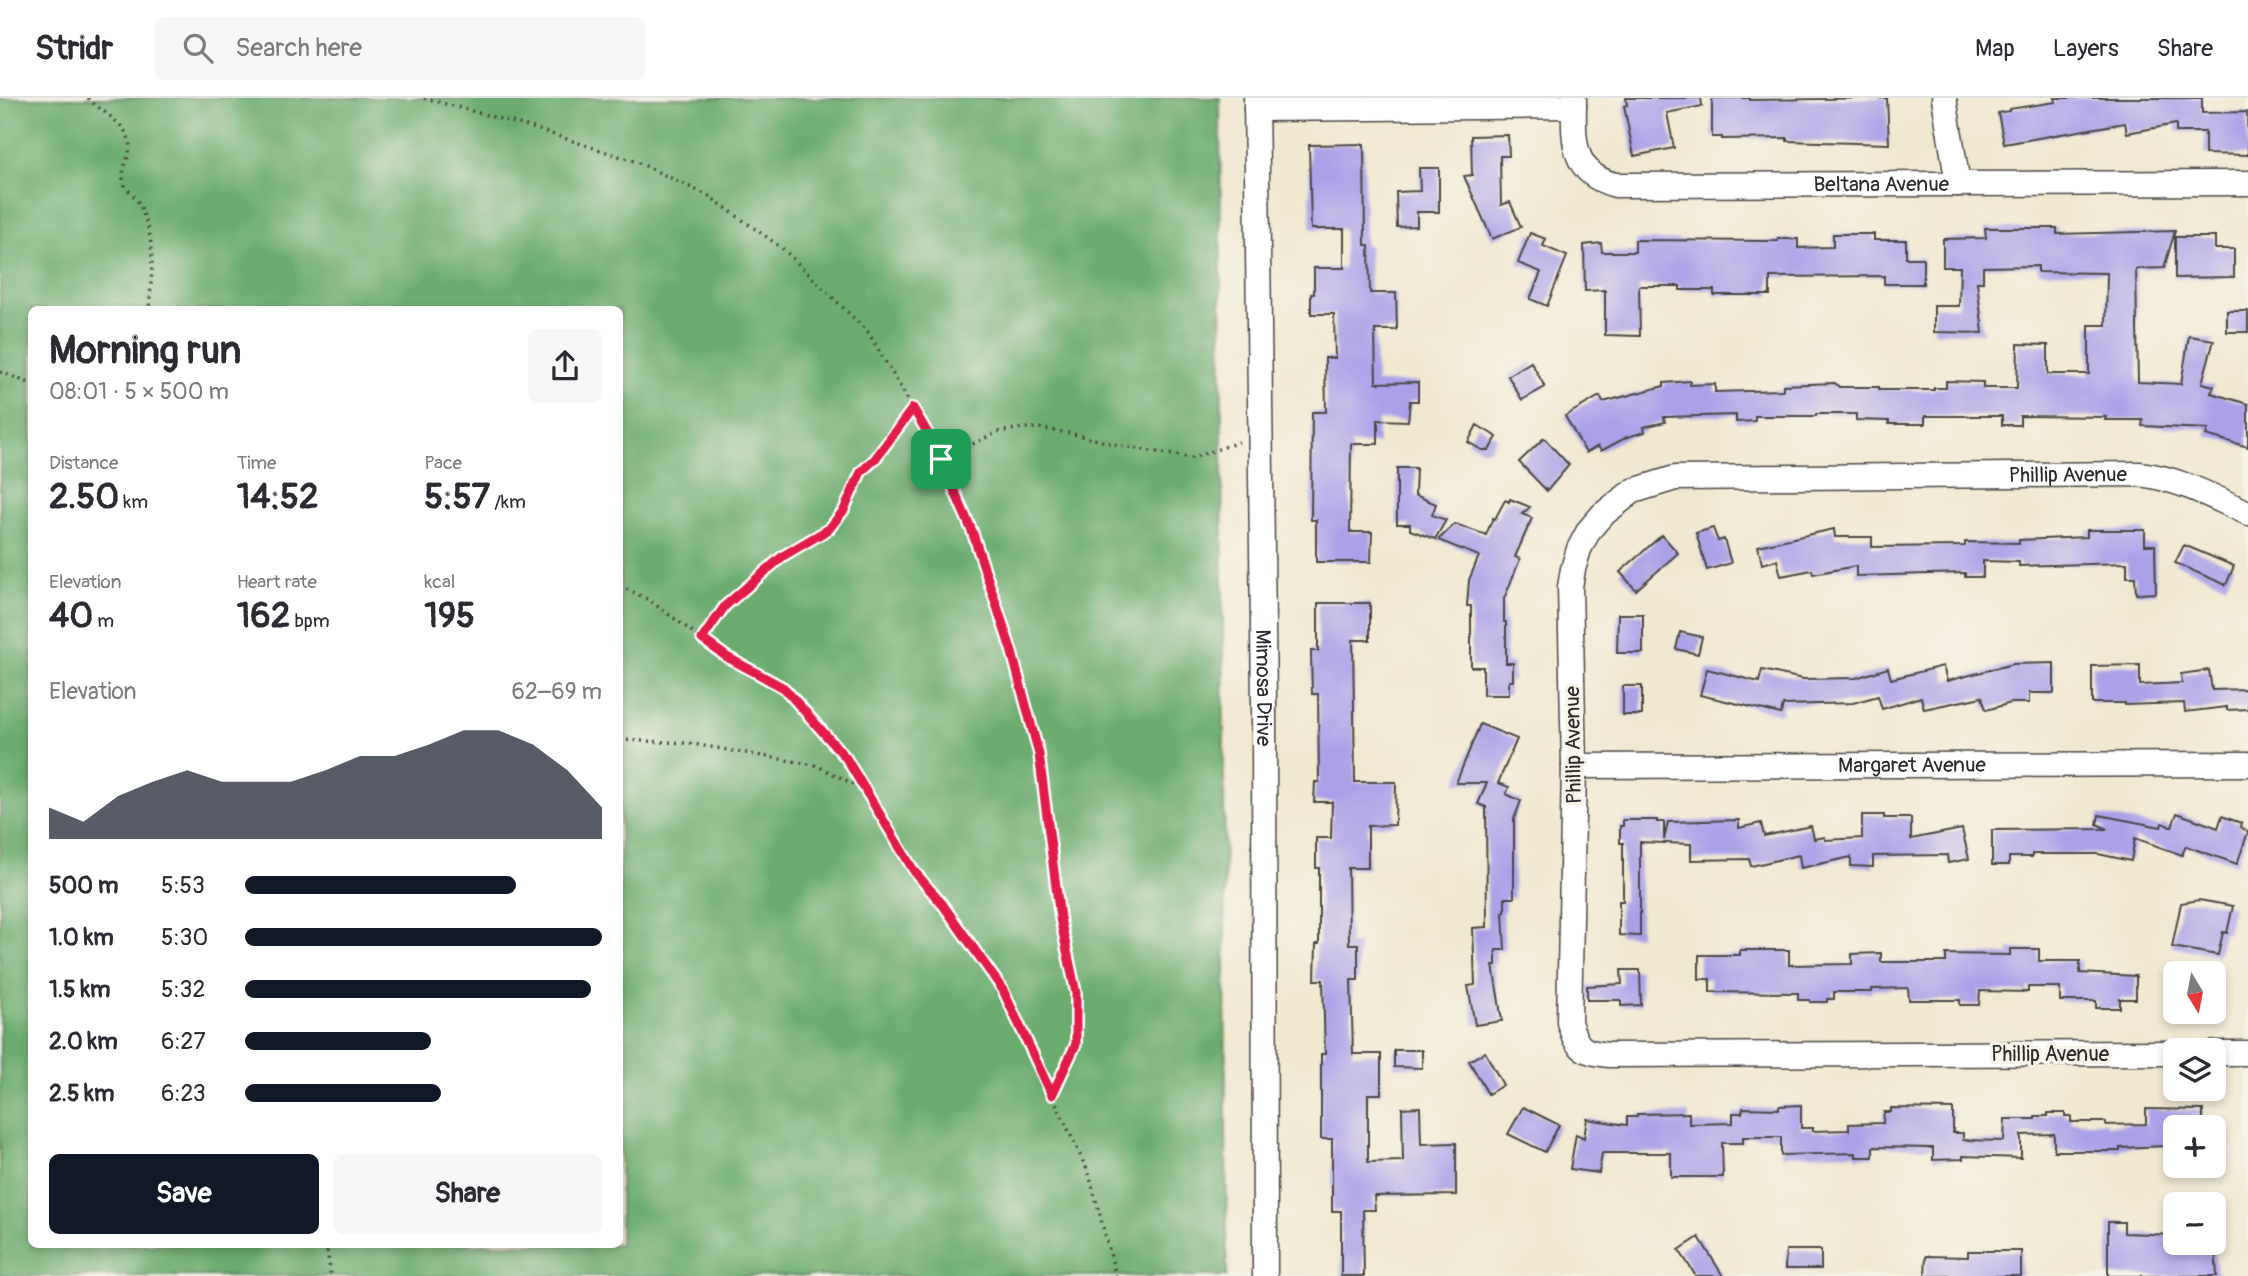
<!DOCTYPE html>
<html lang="en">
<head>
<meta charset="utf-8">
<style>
  :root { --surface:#fff; --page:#f7f7f7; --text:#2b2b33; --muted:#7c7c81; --line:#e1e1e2; --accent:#111827 }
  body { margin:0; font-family:Pangolin,sans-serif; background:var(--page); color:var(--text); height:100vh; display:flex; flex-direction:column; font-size:26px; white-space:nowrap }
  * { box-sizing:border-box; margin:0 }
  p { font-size:23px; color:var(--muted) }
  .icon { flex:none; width:38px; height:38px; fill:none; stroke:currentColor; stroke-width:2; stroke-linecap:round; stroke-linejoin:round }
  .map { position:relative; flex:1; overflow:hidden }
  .side { position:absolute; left:28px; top:208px; width:595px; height:942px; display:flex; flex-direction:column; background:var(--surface); border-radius:10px; box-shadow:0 4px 10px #0003 }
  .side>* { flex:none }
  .needle { width:46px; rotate:170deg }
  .tools { position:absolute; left:2163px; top:863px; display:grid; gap:14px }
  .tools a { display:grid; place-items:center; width:63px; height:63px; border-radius:10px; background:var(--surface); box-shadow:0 4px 10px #0003; font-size:35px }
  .pin { position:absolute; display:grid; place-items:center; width:60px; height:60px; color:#fff; margin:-30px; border-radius:14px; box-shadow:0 4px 10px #0006 }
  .round { display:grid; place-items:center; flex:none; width:74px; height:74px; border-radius:10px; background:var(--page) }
  .headline { display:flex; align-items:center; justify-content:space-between; height:119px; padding:0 21px }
  h1 { font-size:38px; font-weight:700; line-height:52px }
  .stats { display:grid; grid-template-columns:repeat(3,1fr); gap:10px; height:119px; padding:7px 21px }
  .stats div { display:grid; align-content:center }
  .stats b { font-size:35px; font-weight:700 }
  .stats small { font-size:19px; font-weight:400 }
  .stats p { font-size:19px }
  .chart { height:196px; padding:14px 21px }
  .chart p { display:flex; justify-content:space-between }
  .chart svg { width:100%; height:126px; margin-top:7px; fill:var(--accent); opacity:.7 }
  .cta { display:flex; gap:14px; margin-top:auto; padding:14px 21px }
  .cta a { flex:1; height:80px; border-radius:10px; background:var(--accent); color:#fff; font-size:28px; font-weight:700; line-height:80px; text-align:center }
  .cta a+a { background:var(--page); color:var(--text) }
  ul { padding:0 21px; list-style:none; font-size:23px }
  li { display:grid; grid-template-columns:112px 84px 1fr; align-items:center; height:52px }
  li i { height:18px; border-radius:9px; background:var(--accent) }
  header { display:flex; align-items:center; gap:42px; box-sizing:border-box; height:98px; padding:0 35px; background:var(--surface); border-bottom:2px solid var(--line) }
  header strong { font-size:33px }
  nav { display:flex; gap:38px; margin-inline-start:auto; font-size:24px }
  .search { width:490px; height:63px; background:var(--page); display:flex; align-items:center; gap:18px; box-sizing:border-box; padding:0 24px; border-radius:10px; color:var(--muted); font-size:26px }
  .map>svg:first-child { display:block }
</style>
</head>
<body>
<header>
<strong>Stridr</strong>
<div class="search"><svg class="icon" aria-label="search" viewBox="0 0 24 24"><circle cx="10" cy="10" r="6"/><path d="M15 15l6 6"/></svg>Search here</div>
<nav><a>Map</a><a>Layers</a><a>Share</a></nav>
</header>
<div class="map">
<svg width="2248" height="1178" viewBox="0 0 2248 1178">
  <rect width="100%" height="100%" fill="#f7f3e8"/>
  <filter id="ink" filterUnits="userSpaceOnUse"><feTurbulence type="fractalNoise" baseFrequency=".0143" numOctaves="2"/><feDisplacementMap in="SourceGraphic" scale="14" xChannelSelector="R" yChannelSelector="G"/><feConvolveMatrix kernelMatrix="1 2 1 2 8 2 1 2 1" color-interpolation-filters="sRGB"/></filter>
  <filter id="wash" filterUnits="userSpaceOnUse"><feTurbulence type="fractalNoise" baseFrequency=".00686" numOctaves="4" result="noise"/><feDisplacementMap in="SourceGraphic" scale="28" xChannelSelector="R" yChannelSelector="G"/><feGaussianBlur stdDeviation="1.57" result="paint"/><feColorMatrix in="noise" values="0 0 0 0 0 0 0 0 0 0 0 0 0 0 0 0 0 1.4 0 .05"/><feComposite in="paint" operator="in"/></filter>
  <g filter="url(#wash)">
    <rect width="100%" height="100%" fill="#f1e8d0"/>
    <path fill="#6cac6e" stroke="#4c6c4c" stroke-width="2" fill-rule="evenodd" d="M 0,0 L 1220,0 L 1227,1178 L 0,1178 ZM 32,212 L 620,212 L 620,1146 L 32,1146 Z"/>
    <g id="blocks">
      <path fill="#aca1e8" d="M 1626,0 L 1701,0 L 1702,8 L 1667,15 L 1674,50 L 1634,58 L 1624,8 L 1627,7 Z
        M 1712,0 L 1750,0 L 1750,2 L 1887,0 L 1889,46 L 1787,43 L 1787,40 L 1722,41 L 1722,39 L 1712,39 Z
        M 2055,0 L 2202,0 L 2202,15 L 2247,14 L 2248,57 L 2205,56 L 2205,34 L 2176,34 L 2176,26 L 2127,35 L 2125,25 L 2004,46 L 1998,15 L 2009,13 L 2009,11 L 2056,4 Z
        M 1508,37 L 1509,58 L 1500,58 L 1501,107 L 1510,104 L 1521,129 L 1492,141 L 1464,78 L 1472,77 L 1471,38 Z
        M 1364,46 L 1365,147 L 1369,147 L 1370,195 L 1396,195 L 1397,232 L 1375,232 L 1376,285 L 1418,284 L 1418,303 L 1410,303 L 1408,323 L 1378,322 L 1378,346 L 1351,346 L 1350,434 L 1372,434 L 1371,464 L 1316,464 L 1316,422 L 1311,422 L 1312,314 L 1326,314 L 1325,260 L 1335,260 L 1334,216 L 1311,216 L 1311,196 L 1314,196 L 1314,170 L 1344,170 L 1344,131 L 1311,131 L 1309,47 Z
        M 1419,70 L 1439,70 L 1439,114 L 1417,114 L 1417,128 L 1397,129 L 1396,94 L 1420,93 Z
        M 1985,130 L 2057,130 L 2057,136 L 2175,133 L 2164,170 L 2136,171 L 2138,284 L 2181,286 L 2189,238 L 2214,242 L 2202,285 L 2214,288 L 2211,295 L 2248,306 L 2248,349 L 2206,337 L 2208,331 L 2142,328 L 2143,322 L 2105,322 L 2106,319 L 2020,318 L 2020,327 L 2002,327 L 2002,318 L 1925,318 L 1925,326 L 1889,326 L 1889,323 L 1856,322 L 1856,316 L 1816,316 L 1816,318 L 1755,318 L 1755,323 L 1736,324 L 1736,317 L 1664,319 L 1665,324 L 1644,329 L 1645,334 L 1627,339 L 1601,353 L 1598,348 L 1586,355 L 1565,318 L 1600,298 L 1603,304 L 1664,288 L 1664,285 L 1690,283 L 1690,287 L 1715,286 L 1715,294 L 1783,292 L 1783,287 L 1835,285 L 1839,289 L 1879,289 L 1879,292 L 1934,292 L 1934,290 L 1946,290 L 1946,283 L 1983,284 L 1983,290 L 2017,290 L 2018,246 L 2048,247 L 2048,276 L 2089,276 L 2089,227 L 2106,227 L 2107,175 L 2038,174 L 2038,168 L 1983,169 L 1983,184 L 1977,184 L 1983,235 L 1934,234 L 1934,208 L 1959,208 L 1960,169 L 1943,169 L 1943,141 L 1986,140 Z
        M 1530,135 L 1546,141 L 1543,148 L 1567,158 L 1547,208 L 1530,201 L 1541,174 L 1518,165 Z
        M 1833,136 L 1874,136 L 1874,142 L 1906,142 L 1906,160 L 1923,160 L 1923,186 L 1884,186 L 1884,178 L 1770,179 L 1770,197 L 1714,197 L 1714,192 L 1680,192 L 1680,188 L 1639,188 L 1640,238 L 1605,237 L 1605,192 L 1585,193 L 1584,147 L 1601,145 L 1602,154 L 1635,154 L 1635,142 L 1778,143 L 1778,141 L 1798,141 L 1798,150 L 1833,149 Z
        M 2175,139 L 2215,139 L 2215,151 L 2234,151 L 2234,179 L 2175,180 Z
        M 2227,213 L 2248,213 L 2248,234 L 2227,234 Z
        M 1531,264 L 1545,289 L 1522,302 L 1508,278 Z
        M 1477,327 L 1497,339 L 1489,352 L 1482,352 L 1468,344 Z
        M 1544,340 L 1569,367 L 1547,393 L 1519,364 Z
        M 1397,370 L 1416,370 L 1415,397 L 1436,406 L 1432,417 L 1446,422 L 1435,441 L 1410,432 L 1410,426 L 1397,426 Z
        M 1510,401 L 1530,409 L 1522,416 L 1532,420 L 1515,459 L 1520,461 L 1504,501 L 1504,524 L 1506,524 L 1506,565 L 1513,565 L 1513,583 L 1509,583 L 1509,597 L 1483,597 L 1483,569 L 1471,569 L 1471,508 L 1467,508 L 1469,482 L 1479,458 L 1438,442 L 1455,426 L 1486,437 L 1493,420 L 1495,421 L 1505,402 L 1509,404 Z
        M 1713,430 L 1718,443 L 1724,441 L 1731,465 L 1707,472 L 1696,435 Z
        M 1834,431 L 1835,439 L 1872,439 L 1872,449 L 1965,448 L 1965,444 L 2019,445 L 2019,442 L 2087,439 L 2087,432 L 2145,432 L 2145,447 L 2155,447 L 2156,495 L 2136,496 L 2135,479 L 2127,479 L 2127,465 L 2019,468 L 2019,464 L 1983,463 L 1983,479 L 1965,479 L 1965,475 L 1856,478 L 1856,468 L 1813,476 L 1812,472 L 1781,478 L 1777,462 L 1762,466 L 1758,448 Z
        M 1662,437 L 1678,455 L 1636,492 L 1620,474 Z
        M 2184,447 L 2234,468 L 2226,487 L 2175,465 Z
        M 1318,505 L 1370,505 L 1370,542 L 1353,542 L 1355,684 L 1396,684 L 1395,727 L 1368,728 L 1368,770 L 1348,770 L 1349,846 L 1358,846 L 1358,882 L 1351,882 L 1353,956 L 1381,956 L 1381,996 L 1368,996 L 1368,1064 L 1403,1063 L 1402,1010 L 1420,1009 L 1421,1046 L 1456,1045 L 1456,1097 L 1374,1098 L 1375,1112 L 1363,1112 L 1364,1178 L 1341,1178 L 1341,1113 L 1332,1113 L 1332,1041 L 1321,1041 L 1321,956 L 1325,956 L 1323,882 L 1315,882 L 1316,846 L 1319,846 L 1319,770 L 1316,770 L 1316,740 L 1331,740 L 1332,704 L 1314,704 L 1315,684 L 1319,684 L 1318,596 L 1312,596 L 1311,553 L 1318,553 Z
        M 1618,516 L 1643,516 L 1643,555 L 1617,555 Z
        M 1680,534 L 1702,539 L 1698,556 L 1676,551 Z
        M 2054,565 L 2054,595 L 2029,595 L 2029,605 L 2011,605 L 1986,612 L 1982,599 L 1924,611 L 1921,599 L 1882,611 L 1878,598 L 1853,605 L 1783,607 L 1781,616 L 1700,597 L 1707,571 L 1759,584 L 1762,572 L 1803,581 L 1856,580 L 1888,570 L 1891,581 L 1943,568 L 1947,583 L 2013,566 Z
        M 2140,567 L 2140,587 L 2182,585 L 2181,576 L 2209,572 L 2212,592 L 2248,591 L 2248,611 L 2227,612 L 2227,609 L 2185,614 L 2184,605 L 2125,607 L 2125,605 L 2092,605 L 2092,568 Z
        M 1623,588 L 1642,588 L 1642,617 L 1623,617 Z
        M 1480,626 L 1517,641 L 1498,685 L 1509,689 L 1506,696 L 1521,703 L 1514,721 L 1514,800 L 1505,800 L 1505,814 L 1503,814 L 1505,852 L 1496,852 L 1496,867 L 1493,867 L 1502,923 L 1475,927 L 1468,888 L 1475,887 L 1473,830 L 1487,829 L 1486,709 L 1478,706 L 1487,685 L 1456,685 Z
        M 2177,715 L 2218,730 L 2222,718 L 2241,725 L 2240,729 L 2248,734 L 2237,766 L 2186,748 L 2182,757 L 2135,740 L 2131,763 L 2098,756 L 2032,756 L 2032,759 L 2009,759 L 2009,767 L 1992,767 L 1992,732 L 2107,731 L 2097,726 L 2099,717 L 2161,729 L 2162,725 L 2172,729 Z
        M 1862,717 L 1884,717 L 1884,720 L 1911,720 L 1911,741 L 1962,731 L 1969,761 L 1948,765 L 1947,757 L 1873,758 L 1873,769 L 1851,768 L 1851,759 L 1801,770 L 1799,757 L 1751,768 L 1749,761 L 1691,762 L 1691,746 L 1640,744 L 1640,838 L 1619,837 L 1619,803 L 1623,803 L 1623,745 L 1620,745 L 1620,728 L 1623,728 L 1623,722 L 1657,722 L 1657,724 L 1664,724 L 1664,742 L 1668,724 L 1739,722 L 1739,730 L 1761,725 L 1764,738 L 1811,728 L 1814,741 L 1825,739 L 1825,742 L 1862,740 Z
        M 2199,802 L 2233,808 L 2227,835 L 2223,834 L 2218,857 L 2172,849 L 2181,805 Z
        M 2010,851 L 2039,851 L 2039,863 L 2080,863 L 2080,875 L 2136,878 L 2136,901 L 2120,901 L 2120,910 L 2096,910 L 2096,903 L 2060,903 L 2060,889 L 2028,889 L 2028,894 L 1980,893 L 1979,907 L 1960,907 L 1960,902 L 1909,902 L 1908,890 L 1872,891 L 1872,894 L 1834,894 L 1834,901 L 1827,901 L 1827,904 L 1810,904 L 1810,902 L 1798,902 L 1798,895 L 1710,894 L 1710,881 L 1699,881 L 1699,857 L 1740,857 L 1740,852 L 1789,852 L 1789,867 L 1852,866 L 1852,856 L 1881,855 L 1881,864 L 1946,864 L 1946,856 L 2010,857 Z
        M 1621,872 L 1640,872 L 1641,907 L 1621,908 L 1621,902 L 1587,902 L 1587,888 L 1622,886 Z
        M 1394,952 L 1422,952 L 1422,970 L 1394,969 Z
        M 1485,954 L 1503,987 L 1488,996 L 1469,963 Z
        M 1801,1007 L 1801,1030 L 1813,1030 L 1813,1033 L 1849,1032 L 1849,1026 L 1883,1025 L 1884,1014 L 1891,1014 L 1891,1010 L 1953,1011 L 1953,1035 L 1963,1035 L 1963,1042 L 2004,1043 L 2005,1021 L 2035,1021 L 2035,1018 L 2048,1018 L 2048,1015 L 2065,1015 L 2065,1018 L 2071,1018 L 2071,1024 L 2106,1024 L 2106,1027 L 2146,1026 L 2146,1011 L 2203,1012 L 2203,1029 L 2165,1029 L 2165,1048 L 2120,1050 L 2120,1053 L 2054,1053 L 2054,1036 L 2021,1037 L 2021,1060 L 1963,1058 L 1963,1061 L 1933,1062 L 1933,1050 L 1873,1049 L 1873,1059 L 1856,1059 L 1856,1055 L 1781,1057 L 1781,1039 L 1743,1039 L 1743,1045 L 1722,1045 L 1723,1079 L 1671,1079 L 1671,1055 L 1602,1055 L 1599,1075 L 1570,1071 L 1576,1036 L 1584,1040 L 1587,1021 L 1627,1027 L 1627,1019 L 1637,1019 L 1637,1016 L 1689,1015 L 1689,1026 L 1733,1025 L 1733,1015 L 1742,1015 L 1743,1010 L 1779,1011 L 1779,1008 Z
        M 1523,1009 L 1559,1027 L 1545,1054 L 1508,1036 Z
        M 2108,1124 L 2124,1124 L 2124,1135 L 2175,1137 L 2176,1149 L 2215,1148 L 2217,1178 L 2108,1178 Z
        M 1699,1139 L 1723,1178 L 1696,1178 L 1679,1152 Z
        M 1786,1152 L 1821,1152 L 1821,1171 L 1785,1171 Z
        M 1968,1153 L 2021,1153 L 2021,1178 L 1925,1178 L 1926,1158 L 1968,1159 Z"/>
    </g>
  </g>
  <g filter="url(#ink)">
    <use href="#blocks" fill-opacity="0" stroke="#494744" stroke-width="2"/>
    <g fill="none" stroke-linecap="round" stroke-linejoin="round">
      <defs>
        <g id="minor">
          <path id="s1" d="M 1256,0 L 1264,603 L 1265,1178"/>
          <path id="s2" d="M 1574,0 C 1574,38 1569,75 1615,87 L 2248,85"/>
          <path d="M 1944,0 L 1958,86"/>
          <path d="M 1256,11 L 1574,8"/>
          <path id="s3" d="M 1574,668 L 2248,666"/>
          <path id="s4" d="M 2175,955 L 1609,957 C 1582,954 1577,951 1569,924 L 1574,668 L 1570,489 L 1573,471 L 1579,451 L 1589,432 L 1602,417 L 1633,393 L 1675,380 L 2139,376 C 2178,380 2213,399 2248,415"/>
          <path d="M 2214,955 L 2248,955"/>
        </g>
      </defs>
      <use href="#minor" stroke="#494744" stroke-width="27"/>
      <path stroke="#494744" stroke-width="3.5" stroke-dasharray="2 5" stroke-linecap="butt" d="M 88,0 C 100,13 119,21 127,37 C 135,52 123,64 123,79 C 124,91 130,92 136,101 C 140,106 143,115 145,121 C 156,149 151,182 149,212
        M 424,0 L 530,29 L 637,64 L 709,98 L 782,150 L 868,234 L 934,346 L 972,433 L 1011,551 L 1039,656 L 1060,820 L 1076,895 L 1076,946 L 1052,997
        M 0,274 L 32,286
        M 941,361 L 998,334 L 1023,330 L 1039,330 L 1069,335 L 1122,348 L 1192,360 L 1239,344
        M 620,488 L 649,502 L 727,559 L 784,590 L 846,660 L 914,773 L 943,807 L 1003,892 L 1089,1076 L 1116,1178
        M 702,541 L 725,507 L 783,458 L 829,431 L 844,412 L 861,374 L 875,361 L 913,310
        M 620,642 L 687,645 L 815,667 L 862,690
        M 326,1146 L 331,1178"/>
      <use href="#minor" stroke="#fff" stroke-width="24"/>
    </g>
  </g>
  <g fill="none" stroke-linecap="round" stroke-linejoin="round" filter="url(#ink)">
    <defs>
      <path id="route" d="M 913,310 L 934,346 L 972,433 L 1011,551 L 1039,656 L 1060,820 L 1076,895 L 1076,946 L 1052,997 L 1003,892 L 943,807 L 914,773 L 846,660 L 784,590 L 727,559 L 702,541 L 725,508 L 783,458 L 829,431 L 844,412 L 861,374 L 875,361 Z"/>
    </defs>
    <use href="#route" stroke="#fff" stroke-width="14"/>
    <use href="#route" stroke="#e11d48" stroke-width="9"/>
  </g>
  <g text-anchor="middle" stroke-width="7" stroke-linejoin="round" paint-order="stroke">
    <g font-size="21" fill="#2b2b2b" stroke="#f7f3e8">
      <text dy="7" stroke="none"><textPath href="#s2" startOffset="373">Beltana Avenue</textPath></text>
      <text dy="7" stroke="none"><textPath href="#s4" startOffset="1615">Phillip Avenue</textPath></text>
      <text dy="7" stroke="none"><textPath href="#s1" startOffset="590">Mimosa Drive</textPath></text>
      <text transform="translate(1573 647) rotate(-91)" y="7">Phillip Avenue</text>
      <text dy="7" stroke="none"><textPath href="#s3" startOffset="338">Margaret Avenue</textPath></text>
      <text x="2050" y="963">Phillip Avenue</text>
    </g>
  </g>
</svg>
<div class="tools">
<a><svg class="needle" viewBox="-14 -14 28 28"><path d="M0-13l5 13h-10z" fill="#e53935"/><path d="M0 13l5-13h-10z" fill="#7c7c81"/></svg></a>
<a><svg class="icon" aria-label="layers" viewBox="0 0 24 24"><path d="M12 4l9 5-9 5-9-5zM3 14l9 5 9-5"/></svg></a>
<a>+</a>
<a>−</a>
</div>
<div class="pin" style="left:941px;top:361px;background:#1e9e55"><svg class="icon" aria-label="arrive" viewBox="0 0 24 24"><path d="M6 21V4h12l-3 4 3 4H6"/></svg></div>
<section class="side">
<div class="headline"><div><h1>Morning run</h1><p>08:01 · 5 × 500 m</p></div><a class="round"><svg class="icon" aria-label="share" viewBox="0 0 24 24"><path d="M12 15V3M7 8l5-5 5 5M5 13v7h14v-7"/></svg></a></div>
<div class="stats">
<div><p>Distance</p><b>2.50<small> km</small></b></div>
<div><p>Time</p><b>14:52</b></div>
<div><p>Pace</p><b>5:57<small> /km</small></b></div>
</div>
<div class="stats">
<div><p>Elevation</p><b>40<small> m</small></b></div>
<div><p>Heart rate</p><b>162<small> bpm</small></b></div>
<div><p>kcal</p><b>195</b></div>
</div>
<div class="chart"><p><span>Elevation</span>62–69 m</p>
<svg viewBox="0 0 160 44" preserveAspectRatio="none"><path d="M0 44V33L10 38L20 29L30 24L40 20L50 24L60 24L70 24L80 20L90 15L100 15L110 11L120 6L130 6L140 11L150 20L160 33V44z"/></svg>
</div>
<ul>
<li><b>500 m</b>5:53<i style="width:76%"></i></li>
<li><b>1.0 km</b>5:30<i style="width:100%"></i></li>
<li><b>1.5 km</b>5:32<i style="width:97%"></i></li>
<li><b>2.0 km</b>6:27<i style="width:52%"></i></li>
<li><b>2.5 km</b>6:23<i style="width:55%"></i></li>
</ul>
<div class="cta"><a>Save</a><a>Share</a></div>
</section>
</div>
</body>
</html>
